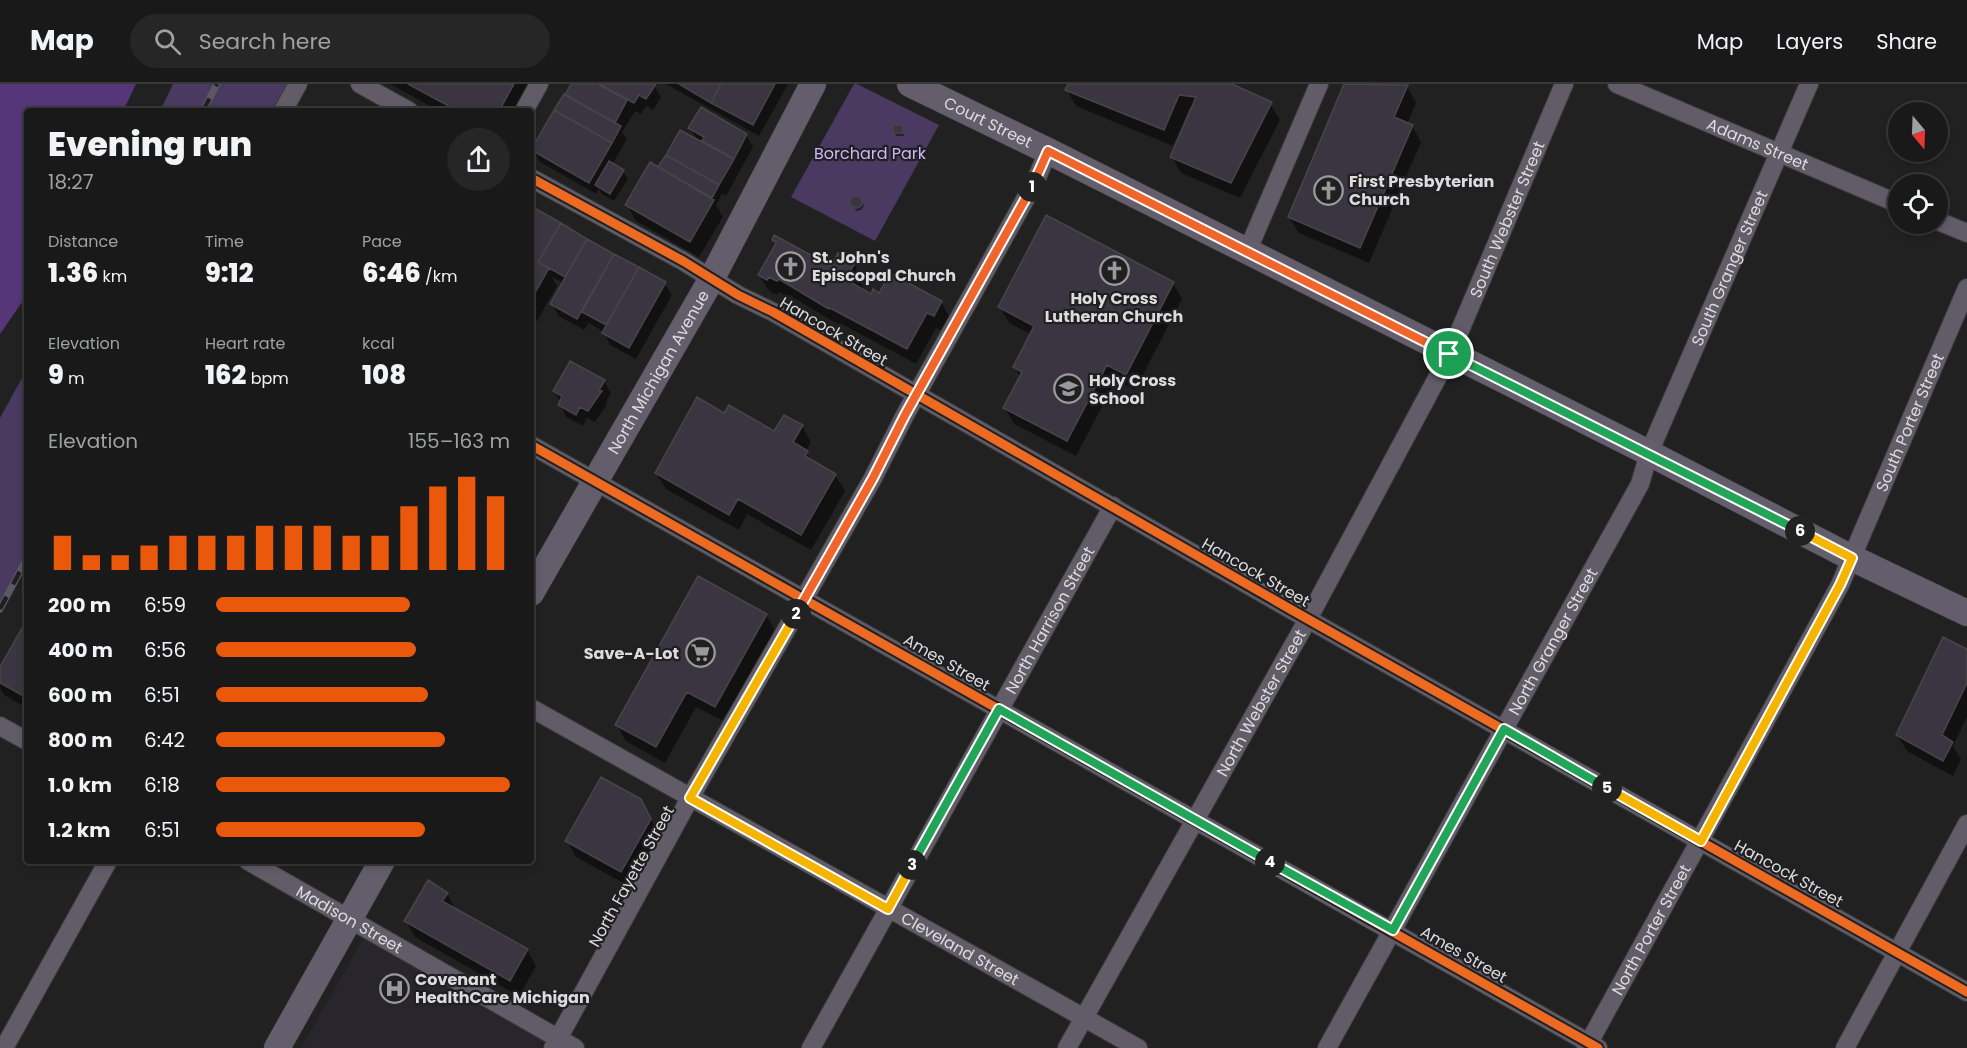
<!DOCTYPE html>
<html lang="en">
<head>
<meta charset="utf-8">
<style>
  :root { --surface:#191919; --page:#262626; --text:#f1f3f6; --muted:#9fa0a2; --line:#373838; --accent:#ea580c }
  body { margin:0; font-family:Poppins,sans-serif; background:var(--page); color:var(--text); height:100vh; display:flex; flex-direction:column; font-size:22px; white-space:nowrap }
  * { box-sizing:border-box; margin:0 }
  p { font-size:20px; color:var(--muted) }
  .icon { flex:none; width:33px; height:33px; fill:none; stroke:currentColor; stroke-width:2; stroke-linecap:round; stroke-linejoin:round }
  .map { position:relative; flex:1; overflow:hidden }
  .panel { position:absolute; left:24px; top:24px; width:510px; height:756px; display:flex; flex-direction:column; background:var(--surface); border-radius:6px; box-shadow:0 3px 9px #0003,0 0 0 2px var(--line) }
  .panel>* { flex:none }
  .needle { width:39px; rotate:161deg }
  .tools { position:absolute; left:1888px; top:18px; display:grid; gap:12px }
  .tools a { display:grid; place-items:center; width:60px; height:60px; border-radius:50%; background:var(--surface); box-shadow:0 3px 9px #0003,0 0 0 2px var(--line); font-size:30px }
  .pin { position:absolute; display:grid; place-items:center; width:51px; height:51px; color:#fff; margin:-26px; border:3px solid #fff; border-radius:50%; box-shadow:0 2px 6px #0007 }
  .km { position:absolute; width:30px; height:30px; margin:-15px; border-radius:50%; background:#222; color:#fff; font-size:16px; line-height:30px; text-align:center }
  .round { display:grid; place-items:center; flex:none; width:63px; height:63px; border-radius:32px; background:var(--page) }
  .headline { display:flex; align-items:center; justify-content:space-between; height:102px; padding:0 24px }
  h1 { font-size:33px; font-weight:800; line-height:45px }
  .stats { display:grid; grid-template-columns:repeat(3,1fr); gap:9px; height:102px; padding:6px 24px }
  .stats div { display:grid; align-content:center }
  .stats b { font-size:26px; font-weight:800 }
  .stats small { font-size:16px; font-weight:400 }
  .stats p { font-size:16px }
  .chart { height:168px; padding:12px 24px }
  .chart p { display:flex; justify-content:space-between }
  .chart svg { width:100%; height:108px; margin-top:6px; stroke:var(--accent); stroke-width:6 }
  ul { padding:0 24px; list-style:none; font-size:20px }
  li { display:grid; grid-template-columns:96px 72px 1fr; align-items:center; height:45px }
  li i { height:15px; border-radius:8px; background:var(--accent) }
  header { display:flex; align-items:center; gap:36px; box-sizing:border-box; height:84px; padding:0 30px; background:var(--surface); border-bottom:2px solid var(--line) }
  header strong { font-size:28px }
  nav { display:flex; gap:33px; margin-inline-start:auto; font-size:21px }
  .search { width:420px; height:54px; background:var(--page); display:flex; align-items:center; gap:15px; box-sizing:border-box; padding:0 21px; border-radius:33px; color:var(--muted); font-size:22px }
  .map>svg:first-child { display:block }
</style>
</head>
<body>
<header>
<strong>Map</strong>
<div class="search"><svg class="icon" aria-label="search" viewBox="0 0 24 24"><circle cx="10" cy="10" r="6"/><path d="M15 15l6 6"/></svg>Search here</div>
<nav><a>Map</a><a>Layers</a><a>Share</a></nav>
</header>
<div class="map">
<svg width="1967" height="964" viewBox="0 0 1967 964">
  <rect width="100%" height="100%" fill="#212121"/>
  <path fill="#28252c" d="M 364,854 L 544,954 L 539,964 L 301,964 Z"/>
  <path fill="#4a3960" d="M 173,0 L 288,0 L 273,27 L 160,27 Z
    M 854,0 L 857,0 L 939,41 L 875,157 L 791,113 Z
    M 27,285 L 27,475 L 0,524 L 0,334 Z"/>
  <path fill="#553679" d="M 0,0 L 136,0 L 123,27 L 27,27 L 27,211 L 0,250 Z"/>
  <path fill="#0007" d="M 390,0 L 532,0 L 517,27 L 439,27 Z
    M 573,0 L 653,0 L 661,13 L 653,26 L 646,22 L 641,30 L 635,27 L 622,48 L 627,55 L 612,81 L 623,87 L 628,95 L 614,117 L 601,109 L 599,105 L 596,110 L 540,78 L 533,66 Z
    M 666,0 L 788,0 L 759,52 Z
    M 1069,0 L 1229,0 L 1270,20 L 1280,36 L 1240,114 L 1181,89 L 1172,73 L 1192,24 L 1190,23 L 1173,62 L 1076,22 L 1067,6 Z
    M 1346,0 L 1401,0 L 1407,2 L 1416,19 L 1407,40 L 1412,42 L 1421,58 L 1369,179 L 1299,149 L 1289,133 Z
    M 902,42 L 904,52 L 896,52 L 895,49 Z
    M 690,44 L 746,51 L 753,63 L 726,112 L 722,110 L 716,121 L 723,133 L 699,173 L 636,137 L 627,121 L 698,57 Z
    M 852,113 L 859,113 L 864,122 L 861,126 L 856,127 L 850,117 Z
    M 531,124 L 665,200 L 672,211 L 636,275 L 610,261 L 604,248 L 589,239 L 584,246 L 559,232 L 552,220 L 564,199 L 552,193 L 557,202 L 535,240 L 531,238 Z
    M 774,156 L 831,184 L 854,180 L 863,196 L 861,200 L 866,208 L 872,212 L 880,211 L 941,218 L 950,234 L 943,247 L 936,244 L 916,280 L 840,239 L 839,240 L 832,237 L 788,210 L 787,212 L 779,208 L 777,211 L 769,207 L 759,191 L 777,161 Z
    M 1173,199 L 1182,215 L 1135,306 L 1116,296 L 1076,372 L 1014,340 L 1005,324 L 1021,294 L 1015,283 L 1031,250 L 1009,239 L 1000,223 Z
    M 604,297 L 611,309 L 606,318 L 607,320 L 595,338 L 587,334 L 583,342 L 566,333 L 555,307 Z
    M 725,331 L 775,349 L 802,342 L 811,358 L 806,367 L 812,378 L 835,391 L 845,407 L 811,466 L 747,430 L 739,446 L 666,405 L 656,389 Z
    M 766,531 L 775,547 L 725,638 L 696,623 L 665,679 L 626,657 L 617,641 Z
    M 27,538 L 27,624 L 4,611 L 0,604 L 0,586 Z
    M 1967,567 L 1967,633 L 1953,662 L 1961,675 L 1953,692 L 1907,667 L 1897,651 Z
    M 650,733 L 659,752 L 631,803 L 576,773 L 567,757 Z
    M 447,810 L 456,826 L 527,866 L 536,882 L 519,912 L 415,853 L 406,837 Z"/>
  <path fill="#3b3542" stroke="#464647" stroke-width="1.5" d="M 408,0 L 514,0 L 499,27 L 458,27 Z
    M 571,0 L 598,0 L 627,16 L 615,39 L 565,11 Z
    M 599,0 L 656,0 L 646,15 L 639,11 L 634,19 Z
    M 679,0 L 721,0 L 711,19 Z
    M 721,0 L 775,0 L 753,41 L 711,19 Z
    M 1068,0 L 1232,0 L 1272,18 L 1231,99 L 1170,73 L 1196,13 L 1179,11 L 1164,46 L 1065,6 Z
    M 1344,0 L 1408,1 L 1394,33 L 1413,41 L 1360,164 L 1288,133 Z
    M 564,10 L 621,42 L 612,59 L 554,26 Z
    M 701,23 L 747,50 L 734,75 L 702,57 L 704,53 L 688,44 Z
    M 554,26 L 612,59 L 589,99 L 531,66 Z
    M 893,41 L 903,41 L 903,49 L 893,49 Z
    M 680,46 L 734,75 L 719,101 L 666,71 Z
    M 666,71 L 719,101 L 712,114 L 658,83 Z
    M 609,77 L 624,86 L 610,110 L 595,101 Z
    M 650,78 L 714,116 L 690,158 L 625,121 Z
    M850 118a6 6 0 1 1 12 0a6 6 0 1 1-12 0Z
    M 531,122 L 561,139 L 538,178 L 549,184 L 531,216 Z
    M 1046,131 L 1174,198 L 1126,291 L 1107,281 L 1067,357 L 1003,324 L 1022,288 L 1013,283 L 1034,242 L 998,223 Z
    M 561,139 L 587,155 L 565,193 L 538,178 Z
    M 774,151 L 831,182 L 838,169 L 855,179 L 850,187 L 857,190 L 852,199 L 871,210 L 873,205 L 879,209 L 890,189 L 942,217 L 934,232 L 927,229 L 907,265 L 830,224 L 829,225 L 822,221 L 779,195 L 777,197 L 769,193 L 767,196 L 758,191 L 775,161 L 776,158 L 772,156 Z
    M 587,155 L 614,170 L 577,235 L 550,220 Z
    M 614,170 L 639,183 L 606,241 L 582,228 Z
    M 639,183 L 666,198 L 629,264 L 602,249 Z
    M 570,277 L 605,296 L 599,306 L 602,307 L 588,327 L 580,323 L 576,331 L 558,321 L 562,312 L 553,307 Z
    M 697,313 L 724,329 L 729,321 L 774,347 L 784,331 L 803,341 L 793,358 L 808,367 L 805,372 L 836,390 L 801,451 L 738,415 L 729,431 L 655,389 Z
    M 698,492 L 767,530 L 715,623 L 687,608 L 656,663 L 615,641 Z
    M 27,535 L 27,614 L 0,599 L 0,583 Z
    M 1943,553 L 1967,565 L 1967,599 L 1942,651 L 1953,658 L 1943,677 L 1896,651 Z
    M 601,693 L 641,715 L 651,735 L 621,788 L 565,757 Z
    M 428,796 L 448,809 L 442,817 L 528,865 L 510,897 L 404,837 Z"/>
  <g fill="none" stroke-linecap="round" stroke-linejoin="round">
    <defs>
      <g id="street">
        <path d="M 360,0 L 409,27"/>
        <path id="s1" d="M 1617,0 L 1899,120"/>
        <path d="M 283,27 L 298,0"/>
        <path d="M 524,27 L 539,0"/>
        <path d="M 531,94 L 683,177 L 738,211 L 773,228 L 1290,525 L 1967,908"/>
        <path d="M 1938,137 L 1967,149"/>
        <path d="M 1247,168 L 1319,0"/>
        <path d="M 531,361 C 887,561 1243,761 1598,964"/>
        <path id="s2" d="M 531,624 L 1138,964"/>
        <path d="M 0,642 L 27,657"/>
        <path id="s3" d="M 248,777 L 575,964"/>
        <path d="M 4,964 L 108,777"/>
        <path d="M 553,964 L 690,714 L 873,394 L 905,331 L 1036,96 L 1048,67"/>
        <path id="s4" d="M 811,964 L 1113,422"/>
        <path id="s5" d="M 1067,964 L 1308,535 L 1450,270 L 1564,0"/>
        <path id="s6" d="M 1327,964 L 1640,400 L 1649,369 L 1661,341 L 1809,0"/>
        <path id="s7" d="M 1586,964 L 1840,501 L 1967,204"/>
        <path d="M 1845,964 L 1967,740"/>
      </g>
      <g id="secondary">
        <path id="s8" d="M 910,0 L 1048,67 L 1649,369 L 1852,474 L 1967,529"/>
        <path id="s9" d="M 531,509 L 711,196 L 813,0"/>
        <path d="M 277,964 L 382,777"/>
      </g>
    </defs>
    <use href="#street" stroke="#3b3b3b" stroke-width="20"/>
    <use href="#secondary" stroke="#3b3b3b" stroke-width="27"/>
    <use href="#street" stroke="#615c68" stroke-width="18"/>
    <use href="#secondary" stroke="#635d6c" stroke-width="26"/>
    <defs>
      <path id="rail" d="M 203,27 L 217,0
        M 0,525 L 27,474"/>
    </defs>
    <use href="#rail" stroke="#5c5861" stroke-width="7"/>
    <use href="#rail" stroke="#202022" stroke-width="4.5" stroke-dasharray="14" stroke-linecap="butt"/>
    <defs>
      <path id="cycleway" d="M 531,94 L 683,177 L 738,211 L 773,228 L 1290,525 L 1967,908
        M 531,361 C 887,561 1243,761 1598,964"/>
    </defs>
    <use href="#cycleway" stroke="#202022" stroke-width="13"/>
    <use href="#cycleway" stroke="#ed6a23" stroke-width="9"/>
  </g>
  <g fill="none" stroke-linecap="round" stroke-linejoin="round">
    <defs>
      <path id="split-1" d="M 1032,103 L 1048,67 L 1449,270"/>
      <path id="split-2" d="M 796,530 L 873,394 L 905,331 L 1032,103"/>
      <path id="split-3" d="M 796,530 L 690,714 L 888,825 L 912,781"/>
      <path id="split-4" d="M 912,781 L 999,625 L 1270,778"/>
      <path id="split-5" d="M 1270,778 L 1393,846 L 1504,645 L 1607,704"/>
      <path id="split-6" d="M 1607,704 L 1701,757 L 1840,501 L 1852,474 L 1800,447"/>
      <path id="split-7" d="M 1449,270 L 1800,447"/>
    </defs>
    <use href="#split-1" stroke="#fff" stroke-width="12"/>
    <use href="#split-2" stroke="#fff" stroke-width="12"/>
    <use href="#split-3" stroke="#fff" stroke-width="12"/>
    <use href="#split-4" stroke="#fff" stroke-width="12"/>
    <use href="#split-5" stroke="#fff" stroke-width="12"/>
    <use href="#split-6" stroke="#fff" stroke-width="12"/>
    <use href="#split-7" stroke="#fff" stroke-width="12"/>
    <use href="#split-1" stroke="#f0652b" stroke-width="8"/>
    <use href="#split-2" stroke="#f0652b" stroke-width="8"/>
    <use href="#split-3" stroke="#f5b400" stroke-width="8"/>
    <use href="#split-4" stroke="#22a559" stroke-width="8"/>
    <use href="#split-5" stroke="#22a559" stroke-width="8"/>
    <use href="#split-6" stroke="#f5b400" stroke-width="8"/>
    <use href="#split-7" stroke="#22a559" stroke-width="8"/>
  </g>
  <defs>
    <symbol id="church-ring" viewBox="-11 -11 22 22"><circle r="9.5" fill="#202022" stroke="#9b9a9b" stroke-width="1.5"/><path d="M-1.2-6h2.4v3.5h3.3v2.4h-3.3V6h-2.4V-.1h-3.3v-2.4h3.3Z" fill="#9b9a9b"/></symbol>
    <symbol id="school-ring" viewBox="-11 -11 22 22"><circle r="9.5" fill="#202022" stroke="#9b9a9b" stroke-width="1.5"/><path d="M0-5L7-2L0 1L-7-2ZM-4 1L0 2.5L4 1V4Q0 6-4 4Z" fill="#9b9a9b"/></symbol>
    <symbol id="supermarket-ring" viewBox="-11 -11 22 22"><circle r="9.5" fill="#202022" stroke="#9b9a9b" stroke-width="1.5"/><path d="M-6-5.5h2.5l.6 2H6L4.5 2H-2.5L-4.4-4H-6ZM-1.5 3.2a1.3 1.3 0 1 0 .1 0ZM3 3.2a1.3 1.3 0 1 0 .1 0Z" fill="#9b9a9b"/></symbol>
    <symbol id="hospital-ring" viewBox="-11 -11 22 22"><circle r="9.5" fill="#202022" stroke="#9b9a9b" stroke-width="1.5"/><path d="M-5-5h3v3.5h4V-5h3V5h-3V1.5h-4V5h-3Z" fill="#9b9a9b"/></symbol>
  </defs>
  <g fill-rule="evenodd">
    <use href="#church-ring" x="1312" y="90" width="33" height="33"/>
    <use href="#church-ring" x="774" y="166" width="33" height="33"/>
    <use href="#church-ring" x="1098" y="170" width="33" height="33"/>
    <use href="#school-ring" x="1052" y="288" width="33" height="33"/>
    <use href="#supermarket-ring" x="684" y="552" width="33" height="33"/>
    <use href="#hospital-ring" x="378" y="888" width="33" height="33"/>
  </g>
  <g text-anchor="middle" stroke-width="4.5" stroke-linejoin="round" paint-order="stroke">
    <g font-size="16" fill="#dcdbdd" stroke="#202022">
      <text dy="6" stroke="none"><textPath href="#s8" startOffset="87">Court Street</textPath></text>
      <text dy="6" stroke="none"><textPath href="#s1" startOffset="153">Adams Street</textPath></text>
      <text dy="6" stroke="none"><textPath href="#s5" startOffset="939">South Webster Street</textPath></text>
      <text dy="6" stroke="none"><textPath href="#s6" startOffset="879">South Granger Street</textPath></text>
      <text transform="translate(834 247) rotate(30)" y="6">Hancock Street</text>
      <text dy="6" stroke="none"><textPath href="#s9" startOffset="255">North Michigan Avenue</textPath></text>
      <text dy="6" stroke="none"><textPath href="#s7" startOffset="705">South Porter Street</textPath></text>
      <text transform="translate(1256 488) rotate(30)" y="6">Hancock Street</text>
      <text dy="6" stroke="none"><textPath href="#s4" startOffset="490">North Harrison Street</textPath></text>
      <text dy="6" stroke="none"><textPath href="#s6" startOffset="465">North Granger Street</textPath></text>
      <text transform="translate(947 578) rotate(30)" y="6">Ames Street</text>
      <text dy="6" stroke="none"><textPath href="#s5" startOffset="396">North Webster Street</textPath></text>
      <text transform="translate(1789 789) rotate(29)" y="6">Hancock Street</text>
      <text transform="translate(631 792) rotate(-61)" y="6">North Fayette Street</text>
      <text dy="6" stroke="none"><textPath href="#s3" startOffset="117">Madison Street</textPath></text>
      <text dy="6" stroke="none"><textPath href="#s7" startOffset="135">North Porter Street</textPath></text>
      <text dy="6" stroke="none"><textPath href="#s2" startOffset="492">Cleveland Street</textPath></text>
      <text transform="translate(1464 870) rotate(30)" y="6">Ames Street</text>
    </g>
    <g font-size="16" fill="#d0b6f6" stroke="#202022">
      <text x="870" y="75">Borchard Park</text>
    </g>
    <g font-size="16" font-weight="bold" fill="#dcdbdd" stroke="#202022" text-anchor="start">
      <text x="1349" y="103">First Presbyterian<tspan x="1349" dy="18">Church</tspan></text>
      <text x="812" y="179">St. John's<tspan x="812" dy="18">Episcopal Church</tspan></text>
      <text x="1114" y="220" text-anchor="middle">Holy Cross<tspan x="1114" dy="18">Lutheran Church</tspan></text>
      <text x="1089" y="302">Holy Cross<tspan x="1089" dy="18">School</tspan></text>
      <text x="679" y="575" text-anchor="end">Save-A-Lot</text>
      <text x="415" y="901">Covenant<tspan x="415" dy="18">HealthCare Michigan</tspan></text>
    </g>
  </g>
</svg>
<div class="tools">
<a><svg class="needle" viewBox="-14 -14 28 28"><path d="M0-13l5 13h-10z" fill="#e53935"/><path d="M0 13l5-13h-10z" fill="#9fa0a2"/></svg></a>
<a><svg class="icon" aria-label="locate" viewBox="0 0 24 24"><circle cx="12" cy="12" r="6"/><path d="M12 2v4M12 18v4M2 12h4M18 12h4"/></svg></a>
</div>
<div class="pin" style="left:1449px;top:270px;background:#1e9e55"><svg class="icon" aria-label="arrive" viewBox="0 0 24 24"><path d="M6 21V4h12l-3 4 3 4H6"/></svg></div>
<b class="km" style="left:1032px;top:103px">1</b>
<b class="km" style="left:796px;top:530px">2</b>
<b class="km" style="left:912px;top:781px">3</b>
<b class="km" style="left:1270px;top:778px">4</b>
<b class="km" style="left:1607px;top:704px">5</b>
<b class="km" style="left:1800px;top:447px">6</b>
<section class="panel">
<div class="headline"><div><h1>Evening run</h1><p>18:27</p></div><a class="round"><svg class="icon" aria-label="share" viewBox="0 0 24 24"><path d="M12 15V3M7 8l5-5 5 5M5 13v7h14v-7"/></svg></a></div>
<div class="stats">
<div><p>Distance</p><b>1.36<small> km</small></b></div>
<div><p>Time</p><b>9:12</b></div>
<div><p>Pace</p><b>6:46<small> /km</small></b></div>
</div>
<div class="stats">
<div><p>Elevation</p><b>9<small> m</small></b></div>
<div><p>Heart rate</p><b>162<small> bpm</small></b></div>
<div><p>kcal</p><b>108</b></div>
</div>
<div class="chart"><p><span>Elevation</span>155–163 m</p>
<svg viewBox="0 0 160 44" preserveAspectRatio="none"><path d="M5 44V30M15 44V38M25 44V38M35 44V34M45 44V30M55 44V30M65 44V30M75 44V26M85 44V26M95 44V26M105 44V30M115 44V30M125 44V18M135 44V10M145 44V6M155 44V14"/></svg>
</div>
<ul>
<li><b>200 m</b>6:59<i style="width:66%"></i></li>
<li><b>400 m</b>6:56<i style="width:68%"></i></li>
<li><b>600 m</b>6:51<i style="width:72%"></i></li>
<li><b>800 m</b>6:42<i style="width:78%"></i></li>
<li><b>1.0 km</b>6:18<i style="width:100%"></i></li>
<li><b>1.2 km</b>6:51<i style="width:71%"></i></li>
</ul>
</section>
</div>
</body>
</html>
